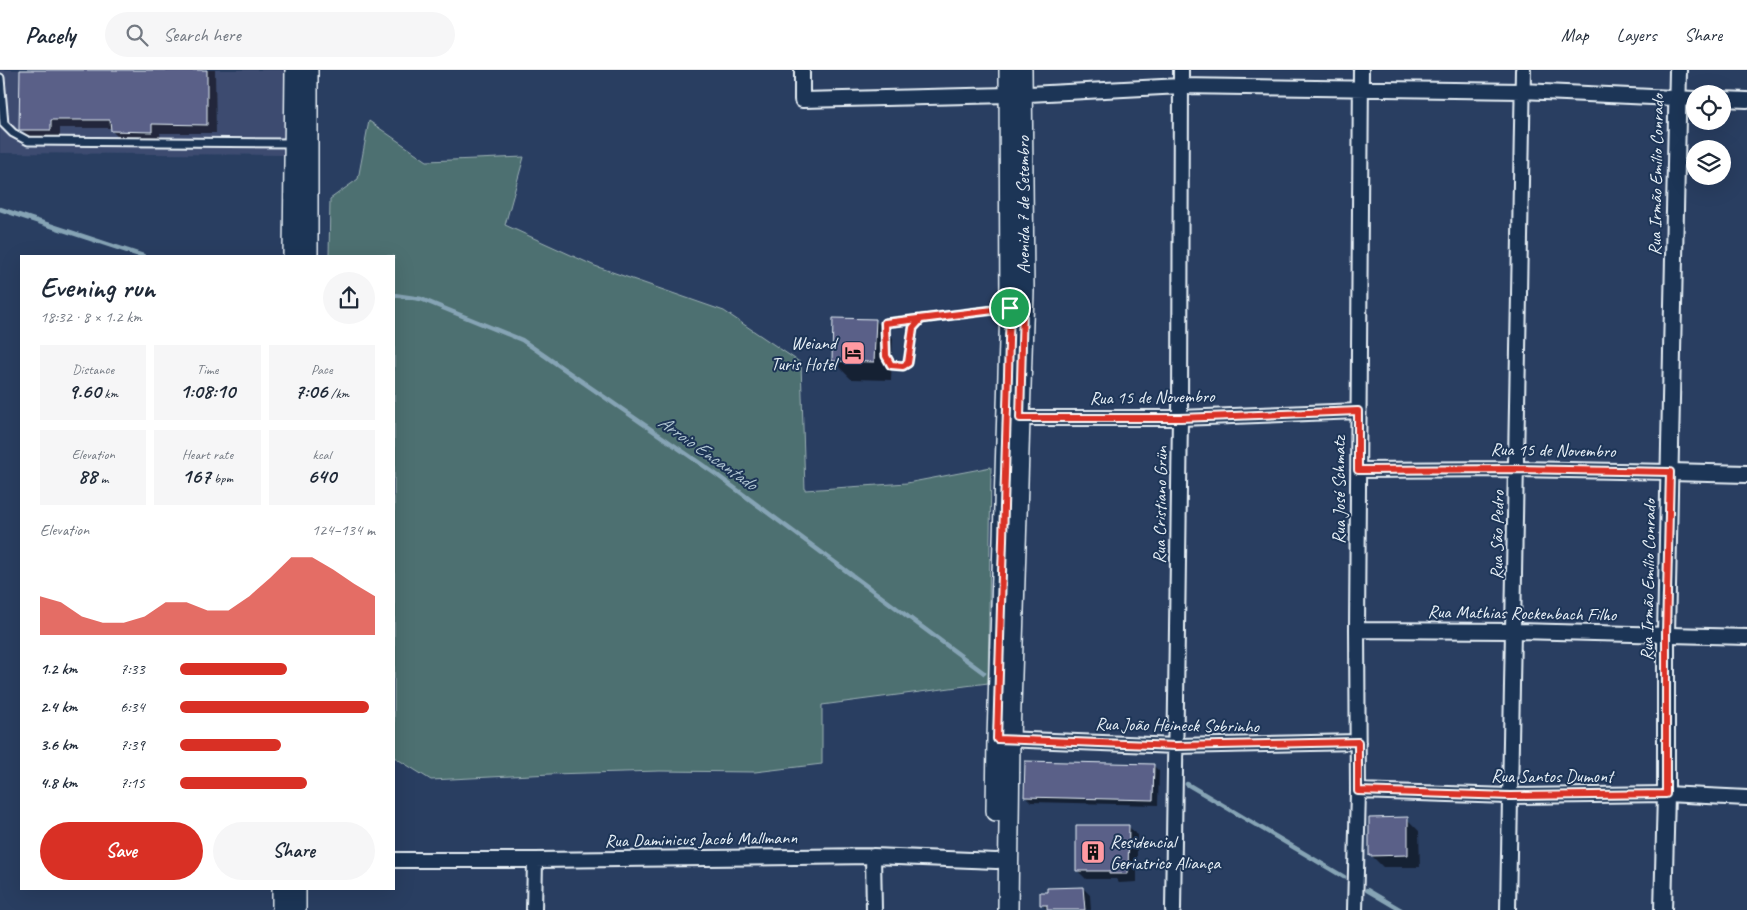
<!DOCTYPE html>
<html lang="en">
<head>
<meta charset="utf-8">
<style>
  :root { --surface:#fff; --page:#f6f6f7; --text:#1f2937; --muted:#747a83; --line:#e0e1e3; --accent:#d93025 }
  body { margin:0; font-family:Caveat,sans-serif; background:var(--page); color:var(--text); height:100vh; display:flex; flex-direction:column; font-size:19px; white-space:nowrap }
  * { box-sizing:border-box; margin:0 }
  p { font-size:16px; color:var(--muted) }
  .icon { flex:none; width:28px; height:28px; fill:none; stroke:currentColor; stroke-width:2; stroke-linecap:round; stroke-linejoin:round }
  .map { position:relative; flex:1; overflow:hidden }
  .drawer { position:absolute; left:20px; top:185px; width:375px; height:635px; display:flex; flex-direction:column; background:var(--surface); border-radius:0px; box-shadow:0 5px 20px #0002 }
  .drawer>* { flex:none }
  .controls { position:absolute; left:1686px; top:15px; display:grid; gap:10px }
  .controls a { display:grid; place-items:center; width:45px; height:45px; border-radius:50%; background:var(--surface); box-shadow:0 5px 20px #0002; font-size:25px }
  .pin { position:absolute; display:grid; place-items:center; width:42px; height:42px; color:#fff; margin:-21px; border:2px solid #fff; border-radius:50%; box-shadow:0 1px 5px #0007 }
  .round { display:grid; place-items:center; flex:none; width:52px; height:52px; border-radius:26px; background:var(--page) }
  .head { display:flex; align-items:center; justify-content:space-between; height:85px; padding:0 20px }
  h1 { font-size:28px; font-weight:600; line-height:38px }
  .metrics { display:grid; grid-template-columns:repeat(3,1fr); gap:8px; height:85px; padding:5px 20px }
  .metrics div { display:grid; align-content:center; border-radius:0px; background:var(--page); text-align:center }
  .metrics b { font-size:21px; font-weight:600 }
  .metrics small { font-size:14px; font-weight:400 }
  .metrics p { font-size:14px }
  .chart { height:140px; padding:10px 20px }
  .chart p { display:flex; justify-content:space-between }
  .chart svg { width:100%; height:90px; margin-top:5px; fill:var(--accent); opacity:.7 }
  .primary-button { display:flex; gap:10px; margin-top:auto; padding:10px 20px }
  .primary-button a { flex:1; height:58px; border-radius:30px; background:var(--accent); color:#fff; font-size:20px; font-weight:600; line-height:58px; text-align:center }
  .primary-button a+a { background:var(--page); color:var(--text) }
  ul { padding:0 20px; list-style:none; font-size:16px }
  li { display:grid; grid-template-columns:80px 60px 1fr; align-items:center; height:38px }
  li i { height:12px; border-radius:6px; background:var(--accent) }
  header { display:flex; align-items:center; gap:30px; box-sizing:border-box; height:70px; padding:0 25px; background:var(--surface); border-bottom:1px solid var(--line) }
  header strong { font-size:24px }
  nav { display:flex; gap:28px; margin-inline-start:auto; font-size:18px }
  .search { width:350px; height:45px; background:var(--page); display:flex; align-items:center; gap:12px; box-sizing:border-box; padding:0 18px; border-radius:28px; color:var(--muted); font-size:19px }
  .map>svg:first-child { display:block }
</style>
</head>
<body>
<header>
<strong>Pacely</strong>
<div class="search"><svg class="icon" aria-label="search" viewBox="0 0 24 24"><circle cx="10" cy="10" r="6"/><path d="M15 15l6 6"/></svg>Search here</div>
<nav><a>Map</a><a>Layers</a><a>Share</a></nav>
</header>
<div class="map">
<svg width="1747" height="840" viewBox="0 0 1747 840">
  <rect width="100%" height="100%" fill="#293e61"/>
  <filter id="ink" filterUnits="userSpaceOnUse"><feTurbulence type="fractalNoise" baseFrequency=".02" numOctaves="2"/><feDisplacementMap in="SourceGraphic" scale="10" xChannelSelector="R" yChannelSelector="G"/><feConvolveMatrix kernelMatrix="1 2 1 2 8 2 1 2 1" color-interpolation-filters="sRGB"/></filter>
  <g filter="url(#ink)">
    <path fill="#3c4b70" d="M 0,0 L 284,0 L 284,85 L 0,83 Z"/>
    <path fill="#4e7071" stroke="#9bb0b4" d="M 369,51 L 427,91 L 524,87 L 505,155 L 595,196 L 724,241 L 801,293 L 805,420 L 907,413 L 991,397 L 988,613 L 822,635 L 822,694 L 755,702 L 660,701 L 551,704 L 431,710 L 394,687 L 394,186 L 329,186 L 330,129 L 358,109 Z"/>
    <path fill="#0007" d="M 22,0 L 215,0 L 216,63 L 160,63 L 161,70 L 121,70 L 112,61 L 112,58 L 60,58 L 60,68 L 30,68 L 21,59 Z
      M 875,250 L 893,268 L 891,310 L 851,309 L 833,291 Z
      M 1153,695 L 1159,701 L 1158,735 L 1031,732 L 1025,726 Z
      M 1407,749 L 1419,761 L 1420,797 L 1383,797 L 1371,785 Z
      M 1128,756 L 1137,765 L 1137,812 L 1119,813 L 1116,809 L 1086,809 L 1077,800 Z
      M 1083,818 L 1090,825 L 1091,840 L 1047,840 L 1042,834 Z"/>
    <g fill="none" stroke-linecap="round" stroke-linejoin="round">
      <path stroke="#86a4b5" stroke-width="4.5" d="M 0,139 L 143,186
        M 394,225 L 421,229 L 522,270 L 717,405 L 984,603
        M 1187,714 L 1344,807
        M 1367,820 L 1401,840"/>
    </g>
    <path fill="#5a6188" stroke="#e8f1f8" d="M 20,0 L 207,0 L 207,55 L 152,54 L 152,62 L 111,61 L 110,50 L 51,50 L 51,60 L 19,60 Z
      M 833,248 L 876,249 L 874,292 L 832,291 Z
      M 1025,691 L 1154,694 L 1153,730 L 1024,727 Z
      M 1408,747 L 1408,785 L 1369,786 L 1369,748 Z
      M 1076,755 L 1129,755 L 1128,804 L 1109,804 L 1109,801 L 1076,801 Z
      M 1083,817 L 1085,840 L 1047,840 L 1047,835 L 1040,835 L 1040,822 L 1047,822 L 1047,818 Z"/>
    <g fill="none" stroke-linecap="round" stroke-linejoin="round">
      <defs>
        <path id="service" d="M 0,8 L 4,54 L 13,63 L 28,71 L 294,73
          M 921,249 L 885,253 L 886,286 L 891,295 L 903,296 L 908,293 L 913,258 L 921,249 L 1010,238"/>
        <path id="minor" d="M 802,0 L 802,30 L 1009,25 L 1181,16 L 1522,21 L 1695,29
          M 1722,29 L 1747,30
          M 1012,348 L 1180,348 L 1358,341
          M 1358,400 L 1516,399 L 1670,402
          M 1357,560 L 1514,561 L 1747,567
          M 1003,669 L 1176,676 L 1358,672
          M 1358,721 L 1509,726 L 1666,724 L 1747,728
          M 873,786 L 874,840
          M 394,790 L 535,790 L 873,786 L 996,791 L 1008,790
          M 534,840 L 535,790
          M 1173,840 L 1180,348 L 1181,0
          M 1355,840 L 1358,721 L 1357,560 L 1361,0
          M 1508,840 L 1523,0"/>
        <path id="tertiary" d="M 1670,402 L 1747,404
          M 1663,840 L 1666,724 L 1666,564 L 1678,0"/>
        <path id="secondary" d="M 308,0 L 308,186
          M 293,186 L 295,0
          M 996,741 L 997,669 L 1010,238 L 1009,0
          M 282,840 L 282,819
          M 296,840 L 296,819
          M 1008,840 L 1010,669 L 1024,221 L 1022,0"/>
      </defs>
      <use href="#service" stroke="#e8f1f8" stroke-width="11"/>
      <use href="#minor" stroke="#e8f1f8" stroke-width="18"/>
      <use href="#tertiary" stroke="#e8f1f8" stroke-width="20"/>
      <use href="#secondary" stroke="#e8f1f8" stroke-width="22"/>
      <use href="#service" stroke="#1d3557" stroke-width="7"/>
      <use href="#minor" stroke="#1d3557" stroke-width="14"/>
      <use href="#tertiary" stroke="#1d3557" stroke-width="16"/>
      <use href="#secondary" stroke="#1d3557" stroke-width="19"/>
    </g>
  </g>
  <g fill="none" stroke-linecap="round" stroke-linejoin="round" filter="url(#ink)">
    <defs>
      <path id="route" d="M 1010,238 L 885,253 L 886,286 L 891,295 L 903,296 L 908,293 L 913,258 L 921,249 L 1010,238 L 997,669 L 1176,676 L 1358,672 L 1358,721 L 1510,726 L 1666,724 L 1666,564 L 1670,402 L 1516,399 L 1358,400 L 1358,341 L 1180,348 L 1020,348 L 1023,237 L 1010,238"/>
    </defs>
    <use href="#route" stroke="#fff" stroke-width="10"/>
    <use href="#route" stroke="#d93025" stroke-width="6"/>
  </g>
  <defs>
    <symbol id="hotel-square" viewBox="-11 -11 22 22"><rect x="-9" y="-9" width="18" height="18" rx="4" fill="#ff9aa2" stroke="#1d3557"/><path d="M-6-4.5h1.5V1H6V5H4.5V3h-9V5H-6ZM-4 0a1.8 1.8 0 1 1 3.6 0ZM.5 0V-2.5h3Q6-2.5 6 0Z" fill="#111"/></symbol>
    <symbol id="building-square" viewBox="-11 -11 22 22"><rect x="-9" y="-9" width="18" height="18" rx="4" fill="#ff9aa2" stroke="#1d3557"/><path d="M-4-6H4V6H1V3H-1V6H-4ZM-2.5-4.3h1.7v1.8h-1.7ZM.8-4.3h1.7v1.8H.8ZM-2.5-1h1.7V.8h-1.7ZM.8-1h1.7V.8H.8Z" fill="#111"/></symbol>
  </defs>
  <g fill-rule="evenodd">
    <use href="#hotel-square" x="839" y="269" width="28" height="28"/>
    <use href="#building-square" x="1079" y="768" width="28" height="28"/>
  </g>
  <g text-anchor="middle" stroke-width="4" stroke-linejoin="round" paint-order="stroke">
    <g font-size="18" fill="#e8f1f8" stroke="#1d3557">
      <text transform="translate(1656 105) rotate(-89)" y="6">Rua Irmão Emílio Conrado</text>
      <text transform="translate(1023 135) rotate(-90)" y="6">Avenida 7 de Setembro</text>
      <text transform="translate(1152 327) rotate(-1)" y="6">Rua 15 de Novembro</text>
      <text transform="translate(1553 380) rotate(1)" y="6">Rua 15 de Novembro</text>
      <text transform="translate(1339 420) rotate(-90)" y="6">Rua José Schmatz</text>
      <text transform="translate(1160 435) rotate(-89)" y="6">Rua Cristiano Grün</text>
      <text transform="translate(1497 465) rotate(-89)" y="6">Rua São Pedro</text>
      <text transform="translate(1648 510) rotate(-89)" y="6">Rua Irmão Emílio Conrado</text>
      <text transform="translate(1522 543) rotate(1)" y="6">Rua Mathias Rockenbach Filho</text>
      <text transform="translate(1177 655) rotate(1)" y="6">Rua João Heineck Sobrinho</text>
      <text x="1552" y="712">Rua Santos Dumont</text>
      <text transform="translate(701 769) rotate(-1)" y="6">Rua Daminicus Jacob Mallmann</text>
    </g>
    <g font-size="18" fill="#e8f1f8" stroke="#1d3557" text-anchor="end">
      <text x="836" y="279">Weiand<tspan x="836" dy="21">Turis Hotel</tspan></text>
      <text x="1110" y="778" text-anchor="start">Residencial<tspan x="1110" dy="21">Geriatrico Aliança</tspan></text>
    </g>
    <g font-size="19" font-style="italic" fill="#afc4d1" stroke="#1d3557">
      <text transform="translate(708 382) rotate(35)" y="7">Arroio Encantado</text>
    </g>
  </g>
</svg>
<div class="controls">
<a><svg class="icon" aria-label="locate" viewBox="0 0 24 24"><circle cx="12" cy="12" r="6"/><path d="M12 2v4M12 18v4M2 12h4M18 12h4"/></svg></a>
<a><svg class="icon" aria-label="layers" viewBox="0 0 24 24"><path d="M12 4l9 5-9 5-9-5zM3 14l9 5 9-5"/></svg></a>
</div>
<div class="pin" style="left:1010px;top:238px;background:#1e9e55"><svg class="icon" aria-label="arrive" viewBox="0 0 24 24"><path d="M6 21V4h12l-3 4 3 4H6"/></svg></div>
<section class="drawer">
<div class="head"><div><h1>Evening run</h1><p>18:32 · 8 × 1.2 km</p></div><a class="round"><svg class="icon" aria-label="share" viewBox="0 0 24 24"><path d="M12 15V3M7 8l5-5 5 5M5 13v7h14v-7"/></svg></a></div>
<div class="metrics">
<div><p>Distance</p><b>9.60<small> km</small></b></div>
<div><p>Time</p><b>1:08:10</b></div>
<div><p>Pace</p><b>7:06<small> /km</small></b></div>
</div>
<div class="metrics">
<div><p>Elevation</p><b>88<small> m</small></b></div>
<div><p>Heart rate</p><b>167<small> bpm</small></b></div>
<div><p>kcal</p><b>640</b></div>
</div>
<div class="chart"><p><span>Elevation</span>124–134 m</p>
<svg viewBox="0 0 160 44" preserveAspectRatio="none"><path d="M0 44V25L10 28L20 35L30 38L40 38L50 35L60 28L70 28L80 32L90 32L100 25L110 16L120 6L130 6L140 12L150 19L160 25V44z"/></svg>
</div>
<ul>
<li><b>1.2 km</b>7:33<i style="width:55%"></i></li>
<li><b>2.4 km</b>6:34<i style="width:97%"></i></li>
<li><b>3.6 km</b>7:39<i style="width:52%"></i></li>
<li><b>4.8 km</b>7:15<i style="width:65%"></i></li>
</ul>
<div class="primary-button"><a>Save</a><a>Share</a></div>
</section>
</div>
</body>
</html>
